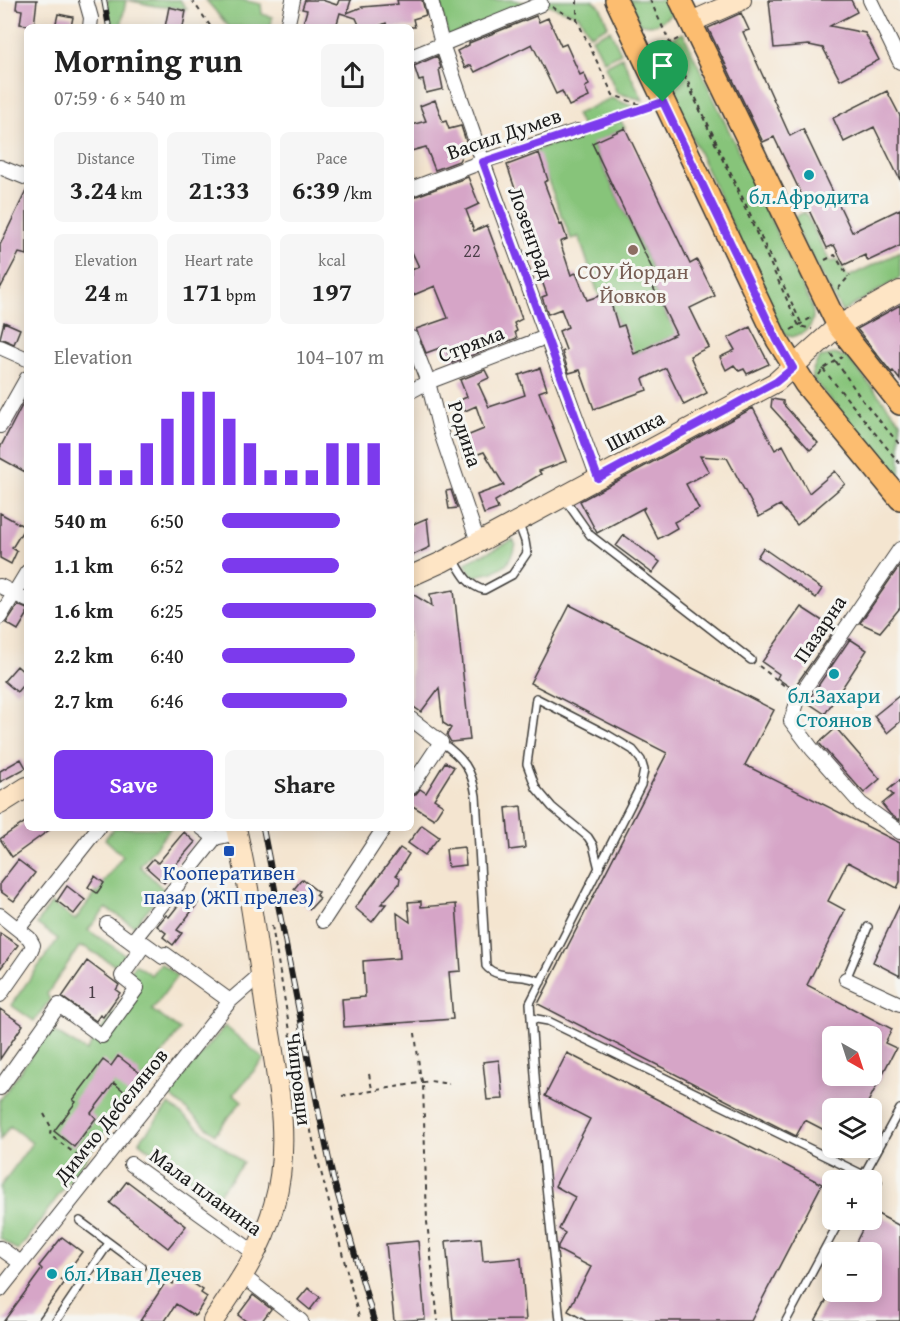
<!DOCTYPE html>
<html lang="en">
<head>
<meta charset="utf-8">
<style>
  :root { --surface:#fff; --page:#f6f6f6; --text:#222; --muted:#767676; --accent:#7c3aed }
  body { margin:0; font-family:"Gentium Book Plus",serif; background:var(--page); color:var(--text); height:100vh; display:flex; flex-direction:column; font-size:22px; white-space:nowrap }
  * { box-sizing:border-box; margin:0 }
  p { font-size:20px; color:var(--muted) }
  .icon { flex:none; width:33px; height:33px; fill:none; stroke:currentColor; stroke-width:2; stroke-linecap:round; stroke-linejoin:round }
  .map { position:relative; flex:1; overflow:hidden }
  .details { position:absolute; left:24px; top:24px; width:390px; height:807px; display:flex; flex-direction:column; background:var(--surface); border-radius:9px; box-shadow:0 3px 15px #0003 }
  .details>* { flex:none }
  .needle { width:39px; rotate:141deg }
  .buttons { position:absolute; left:822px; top:1026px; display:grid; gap:12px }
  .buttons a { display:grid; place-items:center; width:60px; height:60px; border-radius:9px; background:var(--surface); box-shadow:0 3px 15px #0003; font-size:30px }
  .pin { position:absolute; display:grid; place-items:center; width:51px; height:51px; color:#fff; margin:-62px -26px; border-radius:50% 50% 50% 0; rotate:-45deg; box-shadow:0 0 6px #0007 }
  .pin .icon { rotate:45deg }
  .round { display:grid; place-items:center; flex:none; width:63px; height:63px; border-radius:9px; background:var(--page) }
  .summary { display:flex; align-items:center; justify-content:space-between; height:102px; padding:0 30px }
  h1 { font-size:33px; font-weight:700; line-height:45px }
  .metrics { display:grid; grid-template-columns:repeat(3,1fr); gap:9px; height:102px; padding:6px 30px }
  .metrics div { display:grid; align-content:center; border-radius:9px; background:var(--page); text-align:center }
  .metrics b { font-size:26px; font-weight:700 }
  .metrics small { font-size:16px; font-weight:400 }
  .metrics p { font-size:16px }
  .chart { height:168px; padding:12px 30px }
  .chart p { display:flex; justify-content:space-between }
  .chart svg { width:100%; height:108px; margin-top:6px; stroke:var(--accent); stroke-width:6 }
  .button { display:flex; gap:12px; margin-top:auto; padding:12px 30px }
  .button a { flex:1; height:69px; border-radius:9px; background:var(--accent); color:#fff; font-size:24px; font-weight:700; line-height:69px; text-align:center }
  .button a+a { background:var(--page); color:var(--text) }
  ul { padding:0 30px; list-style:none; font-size:20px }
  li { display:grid; grid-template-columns:96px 72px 1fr; align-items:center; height:45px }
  li i { height:15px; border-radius:8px; background:var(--accent) }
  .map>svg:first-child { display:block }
</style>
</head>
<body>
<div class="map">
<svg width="900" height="1321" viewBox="0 0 900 1321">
  <rect width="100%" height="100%" fill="#f6f6f2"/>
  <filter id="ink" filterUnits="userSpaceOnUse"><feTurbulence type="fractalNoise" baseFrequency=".0167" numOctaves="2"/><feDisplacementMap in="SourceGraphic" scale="12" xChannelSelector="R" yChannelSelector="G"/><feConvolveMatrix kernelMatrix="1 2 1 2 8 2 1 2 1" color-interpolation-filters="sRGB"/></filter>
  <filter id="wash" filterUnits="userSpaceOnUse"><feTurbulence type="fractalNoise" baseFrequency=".008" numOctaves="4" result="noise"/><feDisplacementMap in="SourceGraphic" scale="24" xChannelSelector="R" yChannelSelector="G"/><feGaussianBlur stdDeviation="1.35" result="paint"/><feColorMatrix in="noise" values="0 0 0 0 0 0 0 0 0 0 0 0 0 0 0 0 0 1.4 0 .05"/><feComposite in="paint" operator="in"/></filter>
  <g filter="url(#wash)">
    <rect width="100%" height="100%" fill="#f4e5d0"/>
    <path fill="#87c47a" stroke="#52704b" stroke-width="1.5" d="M 107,0 L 126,0 L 121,27 L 110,27 Z
      M 128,0 L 180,0 L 187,9 L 155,6 Z
      M 206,0 L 242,0 L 261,4 L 262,14 L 272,17 L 271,27 L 229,27 Z
      M 439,0 L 513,0 L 530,4 L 448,37 Z
      M 535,0 L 592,0 L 600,6 L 608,26 L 590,35 L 579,16 Z
      M 629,0 L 666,0 L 673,13 C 661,22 654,28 639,23 Z
      M 610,30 L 621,53 L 604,61 L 592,38 Z
      M 683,33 L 812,307 C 816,325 808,332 792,337 L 785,334 L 775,318 L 651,48 Z
      M 622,57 L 643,100 L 617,93 L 605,66 Z
      M 611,98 L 637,108 L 583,129 L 576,114 Z
      M 621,121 L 625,128 L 592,144 L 657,279 L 651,283 L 668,319 L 679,333 L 634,354 L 619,327 L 608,294 L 599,296 L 579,237 L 571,239 L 536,150 Z
      M 805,212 L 830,262 L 837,260 L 848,277 L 900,252 L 900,278 L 842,312 L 790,219 Z
      M 834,354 L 848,358 L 900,421 L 900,482 L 813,379 C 811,370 815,365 819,358 Z
      M 513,540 L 516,545 L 507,564 L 493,572 L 472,577 L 465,563 Z
      M 114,828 L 171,828 L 140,866 L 164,890 L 134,926 L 106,908 L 88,930 L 127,956 L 119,968 L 85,947 L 79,947 L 47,994 L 50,1000 L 34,1021 L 11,1005 L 58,939 L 37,924 L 51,903 L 75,920 L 123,856 L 105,839 Z
      M 160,963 L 177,976 L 152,1010 L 180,1030 L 18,1251 L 0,1238 L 0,1187 L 32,1143 L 10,1126 L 0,1140 L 0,1100 L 50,1029 L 86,1051 L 136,982 L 128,975 L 135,964 L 151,975 Z
      M 225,1026 L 264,1059 L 234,1094 L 242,1101 L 215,1134 L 168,1094 Z
      M 169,1104 L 243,1163 L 214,1200 L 139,1142 Z"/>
    <g id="blocks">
      <path fill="#d6a5c7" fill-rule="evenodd" d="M 17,0 L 37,0 L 34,26 L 20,24 L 22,10 L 16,9 Z
        M 305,0 L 322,0 L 337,5 L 339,0 L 351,0 L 347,13 L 362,7 L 398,4 L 397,0 L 422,0 L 426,15 L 413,19 L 415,27 L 387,27 L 386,23 L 377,27 L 360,27 L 356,18 L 340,13 L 336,27 L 302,27 L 307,10 L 302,9 Z
        M 769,0 L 851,0 L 857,12 L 830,26 L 865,33 L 879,60 L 840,80 L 823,48 L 809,45 L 774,48 Z
        M 169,7 L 186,11 L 183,27 L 165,27 Z
        M 741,13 L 749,30 L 743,32 L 790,136 L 803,129 L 852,232 L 900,209 L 900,246 L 868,261 L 865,255 L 844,265 L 834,245 L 827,248 L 774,137 L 763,142 L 708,28 Z
        M 58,14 L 73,17 L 71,27 L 55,27 Z
        M 536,16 L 539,22 L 548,18 L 561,46 L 566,44 L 580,75 L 584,73 L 589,85 L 585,87 L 589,97 L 569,106 L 562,91 L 556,94 L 532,44 L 475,72 L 471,65 L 465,68 L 457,51 L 469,45 L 469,43 Z
        M 437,56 L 441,68 L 439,69 L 443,89 L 426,93 L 423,80 L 419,81 L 414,66 Z
        M 887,91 L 900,116 L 900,180 L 874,127 L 844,142 L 833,118 Z
        M 435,100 L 443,122 L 446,121 L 449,129 L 461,126 L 467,144 L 459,161 L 435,170 L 426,147 L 411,151 L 411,125 L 426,121 L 420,106 Z
        M 625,128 L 690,264 L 697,260 L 715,296 L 690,308 L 709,347 L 690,356 L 707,393 L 684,405 L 666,368 L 643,379 L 647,390 L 594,409 L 580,370 L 569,373 L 562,352 L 566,350 L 559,331 L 568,327 L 561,309 L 548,314 L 542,297 L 547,295 L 512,196 L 517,195 L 507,165 L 539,153 L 548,180 L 544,182 L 560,225 L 562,224 L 567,239 L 560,242 L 571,275 L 576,273 L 587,300 L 608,293 L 618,327 L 624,325 L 634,354 L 676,334 L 651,283 L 657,279 L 592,143 Z
        M 468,177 L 479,204 L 466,210 L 474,231 L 487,225 L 522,319 L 514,323 L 517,331 L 515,332 L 517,338 L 452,363 L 445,346 L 426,353 L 416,329 L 448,318 L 435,286 L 411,296 L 411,270 L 419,267 L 411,250 L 411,198 Z
        M 27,189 L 27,255 L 19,253 L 0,289 L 0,245 Z
        M 900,305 L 900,380 L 893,371 L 891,372 L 857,329 Z
        M 4,322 L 20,329 L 14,344 L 0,338 Z
        M 750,327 L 769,364 L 747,374 L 744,369 L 739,371 L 734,365 L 726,370 L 720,357 L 735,350 L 728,338 Z
        M 540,368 L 547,389 L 539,392 L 566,461 L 539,471 L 541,474 L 495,501 L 498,509 L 484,514 L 477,495 L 504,485 L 484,452 L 464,459 L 457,440 L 484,429 L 476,406 L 465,411 L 460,400 L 467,397 L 460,380 L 485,370 L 489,378 L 478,383 L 489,407 L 525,395 L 519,375 Z
        M 27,396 L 27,473 L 0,458 L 0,448 Z
        M 772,399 L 783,401 L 783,404 L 818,443 L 810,450 L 771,407 Z
        M 753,408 L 775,450 L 783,445 L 809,493 L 835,471 L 845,484 L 797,525 L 780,505 L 759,517 L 727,458 L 700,456 L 709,472 L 686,484 L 699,509 L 674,522 L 677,528 L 658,539 L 643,510 L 645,507 L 597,533 L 580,501 Z
        M 451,490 L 457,508 L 449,509 L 446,491 Z
        M 0,513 L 25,527 L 12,548 L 17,551 L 11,564 L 0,558 Z
        M 427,518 L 430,547 L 411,556 L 411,525 Z
        M 624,535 L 660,562 L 652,573 L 616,546 Z
        M 763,548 L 822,589 L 816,598 L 757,557 Z
        M 900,565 L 900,608 L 880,632 L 860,623 Z
        M 454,590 L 470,740 L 451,742 L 447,735 L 451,728 L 443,723 L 439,688 L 421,712 L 411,705 L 411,593 L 432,606 L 430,594 Z
        M 18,605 L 27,609 L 27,615 L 18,630 L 6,623 Z
        M 570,605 L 774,710 L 745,765 L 900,843 L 900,882 L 897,888 L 848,862 L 828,901 L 845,910 L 807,985 L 892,1029 L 885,1043 L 896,1048 L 865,1108 L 832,1108 L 832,1134 L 805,1120 L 796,1136 L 538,1004 L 667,753 L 530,683 ZM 832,1036 L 872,1036 L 872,1076 L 832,1076 Z
        M 801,607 L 835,629 L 793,689 L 777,678 L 779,674 L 762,662 Z
        M 850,639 L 867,650 L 825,714 L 807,702 Z
        M 17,666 L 27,675 L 27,680 L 17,692 L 4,681 Z
        M 900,695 L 900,722 L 887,733 L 874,716 Z
        M 836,728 L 880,779 L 864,793 L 819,743 Z
        M 21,759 L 26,768 L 0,782 L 0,771 Z
        M 445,762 L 454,767 L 434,799 L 443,805 L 434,819 L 411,805 L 411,796 L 415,795 L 420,789 L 426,793 Z
        M 900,780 L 900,821 L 890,814 L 882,804 L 893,795 L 888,790 Z
        M 521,806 L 525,848 L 510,850 L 506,808 Z
        M 27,821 L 27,828 L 52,828 L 12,857 L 0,839 Z
        M 422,825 L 439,837 L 425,855 L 408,843 Z
        M 184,832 L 195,842 L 169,872 L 171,874 L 164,883 L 146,867 L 153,859 L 158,863 Z
        M 464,847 L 466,865 L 448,867 L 446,849 Z
        M 400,848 L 409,854 L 396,875 L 400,878 L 399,884 L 381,904 L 386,904 L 372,922 L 355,908 Z
        M 18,860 L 35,873 L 14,901 L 0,891 L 0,883 Z
        M 95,876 L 104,883 L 97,893 L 88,887 Z
        M 302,879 L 318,892 L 316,895 L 320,898 L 310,909 L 300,901 L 303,897 L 294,889 Z
        M 67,886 L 85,900 L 74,914 L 57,901 Z
        M 187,894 L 198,903 L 177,930 L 182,933 L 173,945 L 163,937 L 166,933 L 157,926 L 166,915 L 169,917 Z
        M 421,901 L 421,907 L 456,904 L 461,971 L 449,972 L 453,1019 L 344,1027 L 342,999 L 365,997 L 363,961 L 400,958 L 397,913 L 410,922 L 408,902 Z
        M 900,904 L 900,976 L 873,962 Z
        M 0,933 L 18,945 L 0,969 Z
        M 87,961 L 119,985 L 116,990 L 120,993 L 103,1017 L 100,1015 L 96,1021 L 62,997 Z
        M 0,1009 L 23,1025 L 0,1059 Z
        M 567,1053 L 822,1184 L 751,1321 L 586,1321 L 568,1311 L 591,1267 L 558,1250 L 558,1246 L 565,1233 L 559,1229 L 575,1197 L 555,1186 L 590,1119 L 545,1096 Z
        M 118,1056 L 140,1073 L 138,1075 L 144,1080 L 131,1097 L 114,1083 L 91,1113 L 96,1118 L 74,1147 L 54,1131 L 76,1102 L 73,1100 L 103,1060 L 111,1066 Z
        M 499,1060 L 503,1099 L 487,1100 L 483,1062 Z
        M 127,1181 L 186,1226 L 168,1248 L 110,1203 Z
        M 872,1211 L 900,1226 L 900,1321 L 815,1321 L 831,1292 L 872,1292 L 872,1252 L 851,1252 L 867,1220 L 872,1220 Z
        M 62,1237 L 82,1252 L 61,1280 L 65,1282 L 37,1321 L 4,1321 L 42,1269 L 39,1266 Z
        M 481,1238 L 483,1261 L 521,1258 L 526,1320 L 453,1321 L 446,1241 Z
        M 418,1241 L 425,1319 L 394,1321 L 386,1244 Z
        M 179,1274 L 203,1290 L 201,1293 L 207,1297 L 195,1316 L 176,1304 L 165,1321 L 140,1321 L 167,1280 L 173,1284 Z
        M 308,1288 L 320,1297 L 310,1310 L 298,1300 Z
        M 253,1295 L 271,1309 L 262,1321 L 246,1321 L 238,1315 Z"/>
    </g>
  </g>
  <g filter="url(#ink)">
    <use href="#blocks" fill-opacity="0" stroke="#3c3a37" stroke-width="1.5"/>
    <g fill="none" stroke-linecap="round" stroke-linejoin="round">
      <defs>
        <path id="lane" d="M 564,498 L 590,535 L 751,660
          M 454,559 C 462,573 467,585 484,590 L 512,575 L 527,553 L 525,541 L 518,522
          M 441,742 C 463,758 472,769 476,796 L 486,966 C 498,981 524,972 541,982
          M 846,979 L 868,927
          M 531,1018 L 548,1021 L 878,1182
          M 861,1180 L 900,1109
          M 80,1221 L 142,1267
          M 56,1321 L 109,1243
          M 560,1321 L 536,1089 L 530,1003 L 641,785 L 644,770 L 641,760 L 633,750 L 608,735 L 536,698 L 527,764 L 536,788 L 552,807 L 588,837 L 593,845 L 599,869
          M 786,1321 L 840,1220"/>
        <path id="street" d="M 86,0 L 91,18 L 90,27
          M 431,0 L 442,44 L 483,162 L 598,478
          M 870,0 L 900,62
          M 287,27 L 293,0
          M 411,57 L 541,4
          M 0,167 L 27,178
          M 411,189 L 487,160 L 577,131
          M 411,338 L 428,382 L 440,430 L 478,542
          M 0,347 L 27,359
          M 411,391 L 428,382 L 546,337
          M 0,426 L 27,378
          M 900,549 L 799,697 L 791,721 L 812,749 L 861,804 L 900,832
          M 0,586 L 27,600
          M 0,617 L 27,572
          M 411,719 L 441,742 L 411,787
          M 202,828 L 215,838 L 237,833
          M 0,915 L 29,938 L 33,945 L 30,952 L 0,995
          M 323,921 L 384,828
          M 107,924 L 141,949 L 145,944 L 163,957 L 165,954 L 230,1001
          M 18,929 L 98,828
          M 132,942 L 215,838
          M 846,979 L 900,1004
          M 0,1088 L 59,1005 L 102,1036 L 137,988 L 122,976 L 141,949
          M 131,1164 L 256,1254
          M 0,1248 L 21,1263
          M 243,1276 L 301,1321
          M 0,1290 L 230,1001 L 261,974"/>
        <path id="secondary" d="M 691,22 L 741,0
          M 411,576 L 442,562 L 776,382 L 838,326 L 900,291
          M 0,804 L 27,787
          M 213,1321 C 238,1284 262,1249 274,1205 C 293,1139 275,1069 265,1003 C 257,945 249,885 236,828"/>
        <path id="primary" d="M 616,0 L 777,340 L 805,384 L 900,499
          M 680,0 L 838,326 L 900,404"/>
      </defs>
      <use href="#lane" stroke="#3c3a37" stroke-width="10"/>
      <use href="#street" stroke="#3c3a37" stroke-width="16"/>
      <use href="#secondary" stroke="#3c3a37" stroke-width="22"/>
      <use href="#primary" stroke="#3c3a37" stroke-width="24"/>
      <path stroke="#3c3a37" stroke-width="2" stroke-dasharray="4.5 4.5" stroke-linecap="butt" d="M 192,0 L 211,27
        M 577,0 L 577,20
        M 650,0 L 803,327
        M 552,7 L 577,20 L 613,95 L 647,107
        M 669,43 L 799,326 L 812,329
        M 658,49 L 680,38
        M 589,127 L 646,107
        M 825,260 L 835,255 L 848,277
        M 838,289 L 850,275
        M 791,330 L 814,316
        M 831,354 L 863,401 L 900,445
        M 823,369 L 900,464
        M 819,375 L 823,369 L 842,357
        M 759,666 L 790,690
        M 272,926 L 295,1060 L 315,1149 L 360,1321
        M 415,1033 L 420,1074 L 423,1084 L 427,1222 L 438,1321
        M 369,1074 L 372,1089
        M 342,1096 L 430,1081 L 449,1084
        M 44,1114 L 51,1127 L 50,1135 L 85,1161"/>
      <use href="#lane" stroke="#fff" stroke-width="7"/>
      <use href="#street" stroke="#fff" stroke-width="14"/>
      <use href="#secondary" stroke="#fee5c5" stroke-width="20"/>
      <use href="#primary" stroke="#fcbd6f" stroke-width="21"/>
      <defs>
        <path id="rail" d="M 104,0 L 109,27
          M 263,828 L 320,1118 L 333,1178 L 374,1321"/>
      </defs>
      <use href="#rail" stroke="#1c1c1c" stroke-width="6"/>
      <use href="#rail" stroke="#f6f6f2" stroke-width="4" stroke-dasharray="11" stroke-linecap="butt"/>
    </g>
  </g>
  <g fill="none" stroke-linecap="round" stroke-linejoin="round" filter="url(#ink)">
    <defs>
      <path id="route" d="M 663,102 L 777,340 L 793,368 L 776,382 L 598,478 L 483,162 Z"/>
    </defs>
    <use href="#route" stroke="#fff" stroke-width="12"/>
    <use href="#route" stroke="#7c3aed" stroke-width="8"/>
  </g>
  <g fill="#0f9aa8" stroke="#f6f6f2" stroke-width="2">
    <circle cx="809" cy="175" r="6"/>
    <circle cx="834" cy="674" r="6"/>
    <circle cx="52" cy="1274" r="6"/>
  </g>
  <circle fill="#8d6e63" stroke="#f6f6f2" stroke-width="2" cx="633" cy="250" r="6"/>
  <rect fill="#1a4fb4" stroke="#f6f6f2" stroke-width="2" x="223" y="845" width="12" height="12" rx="3"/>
  <g text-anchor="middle" stroke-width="6" stroke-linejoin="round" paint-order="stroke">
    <g font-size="18" fill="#4a3e47">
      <text x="472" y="257">22</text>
      <text x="92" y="998">1</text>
    </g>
    <g font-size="21" fill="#1c1c1c" stroke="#f6f6f2">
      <text transform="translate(504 134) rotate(-19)" y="7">Васил Думев</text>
      <text transform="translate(531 233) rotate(70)" y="7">Лозенград</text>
      <text transform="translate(471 344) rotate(-21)" y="7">Стряма</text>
      <text transform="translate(635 431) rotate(-28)" y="7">Шипка</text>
      <text transform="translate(465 434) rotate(72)" y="7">Родина</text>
      <text transform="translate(820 629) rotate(-56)" y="7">Пазарна</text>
      <text transform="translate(299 1079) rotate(83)" y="7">Чипровци</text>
      <text transform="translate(111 1116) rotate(-51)" y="7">Димчо Дебелянов</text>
      <text transform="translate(206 1192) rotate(36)" y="7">Мала планина</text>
    </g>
    <g font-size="21" fill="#0d838f" stroke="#f6f6f2">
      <text x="809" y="204">бл.Афродита</text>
      <text x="834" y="703">бл.Захари<tspan x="834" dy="24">Стоянов</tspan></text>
      <text x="64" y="1281" text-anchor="start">бл. Иван Дечев</text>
    </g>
    <g font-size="21" fill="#785e54" stroke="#f6f6f2">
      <text x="633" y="279">СОУ Йордан<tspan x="633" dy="24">Йовков</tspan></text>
    </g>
    <g font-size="21" fill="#164399" stroke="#f6f6f2">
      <text x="229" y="880">Кооперативен<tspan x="229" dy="24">пазар (ЖП прелез)</tspan></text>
    </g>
  </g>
</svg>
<div class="buttons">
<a><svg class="needle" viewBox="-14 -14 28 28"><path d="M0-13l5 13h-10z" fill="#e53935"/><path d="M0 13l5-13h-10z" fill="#767676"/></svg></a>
<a><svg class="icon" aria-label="layers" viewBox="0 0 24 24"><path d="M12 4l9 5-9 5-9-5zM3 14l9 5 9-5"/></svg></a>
<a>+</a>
<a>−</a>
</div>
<div class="pin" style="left:663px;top:102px;background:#1e9e55"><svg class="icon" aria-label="arrive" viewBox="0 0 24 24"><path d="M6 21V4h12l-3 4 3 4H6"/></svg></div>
<section class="details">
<div class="summary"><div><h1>Morning run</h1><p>07:59 · 6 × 540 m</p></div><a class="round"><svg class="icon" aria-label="share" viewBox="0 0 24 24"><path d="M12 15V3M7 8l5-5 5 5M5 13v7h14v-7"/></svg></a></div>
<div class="metrics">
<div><p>Distance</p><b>3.24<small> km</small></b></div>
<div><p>Time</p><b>21:33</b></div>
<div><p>Pace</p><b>6:39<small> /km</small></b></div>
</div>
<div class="metrics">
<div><p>Elevation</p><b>24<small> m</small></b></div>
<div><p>Heart rate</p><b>171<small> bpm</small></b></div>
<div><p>kcal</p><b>197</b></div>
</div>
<div class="chart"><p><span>Elevation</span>104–107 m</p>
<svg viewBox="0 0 160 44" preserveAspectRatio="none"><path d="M5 44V27M15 44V27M25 44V38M35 44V38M45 44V27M55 44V17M65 44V6M75 44V6M85 44V17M95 44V27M105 44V38M115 44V38M125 44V38M135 44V27M145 44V27M155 44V27"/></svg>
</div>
<ul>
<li><b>540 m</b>6:50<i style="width:73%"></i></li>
<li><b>1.1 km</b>6:52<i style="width:72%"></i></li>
<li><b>1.6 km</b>6:25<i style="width:95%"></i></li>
<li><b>2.2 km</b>6:40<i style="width:82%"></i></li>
<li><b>2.7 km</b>6:46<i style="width:77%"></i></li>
</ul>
<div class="button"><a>Save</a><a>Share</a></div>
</section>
</div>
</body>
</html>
